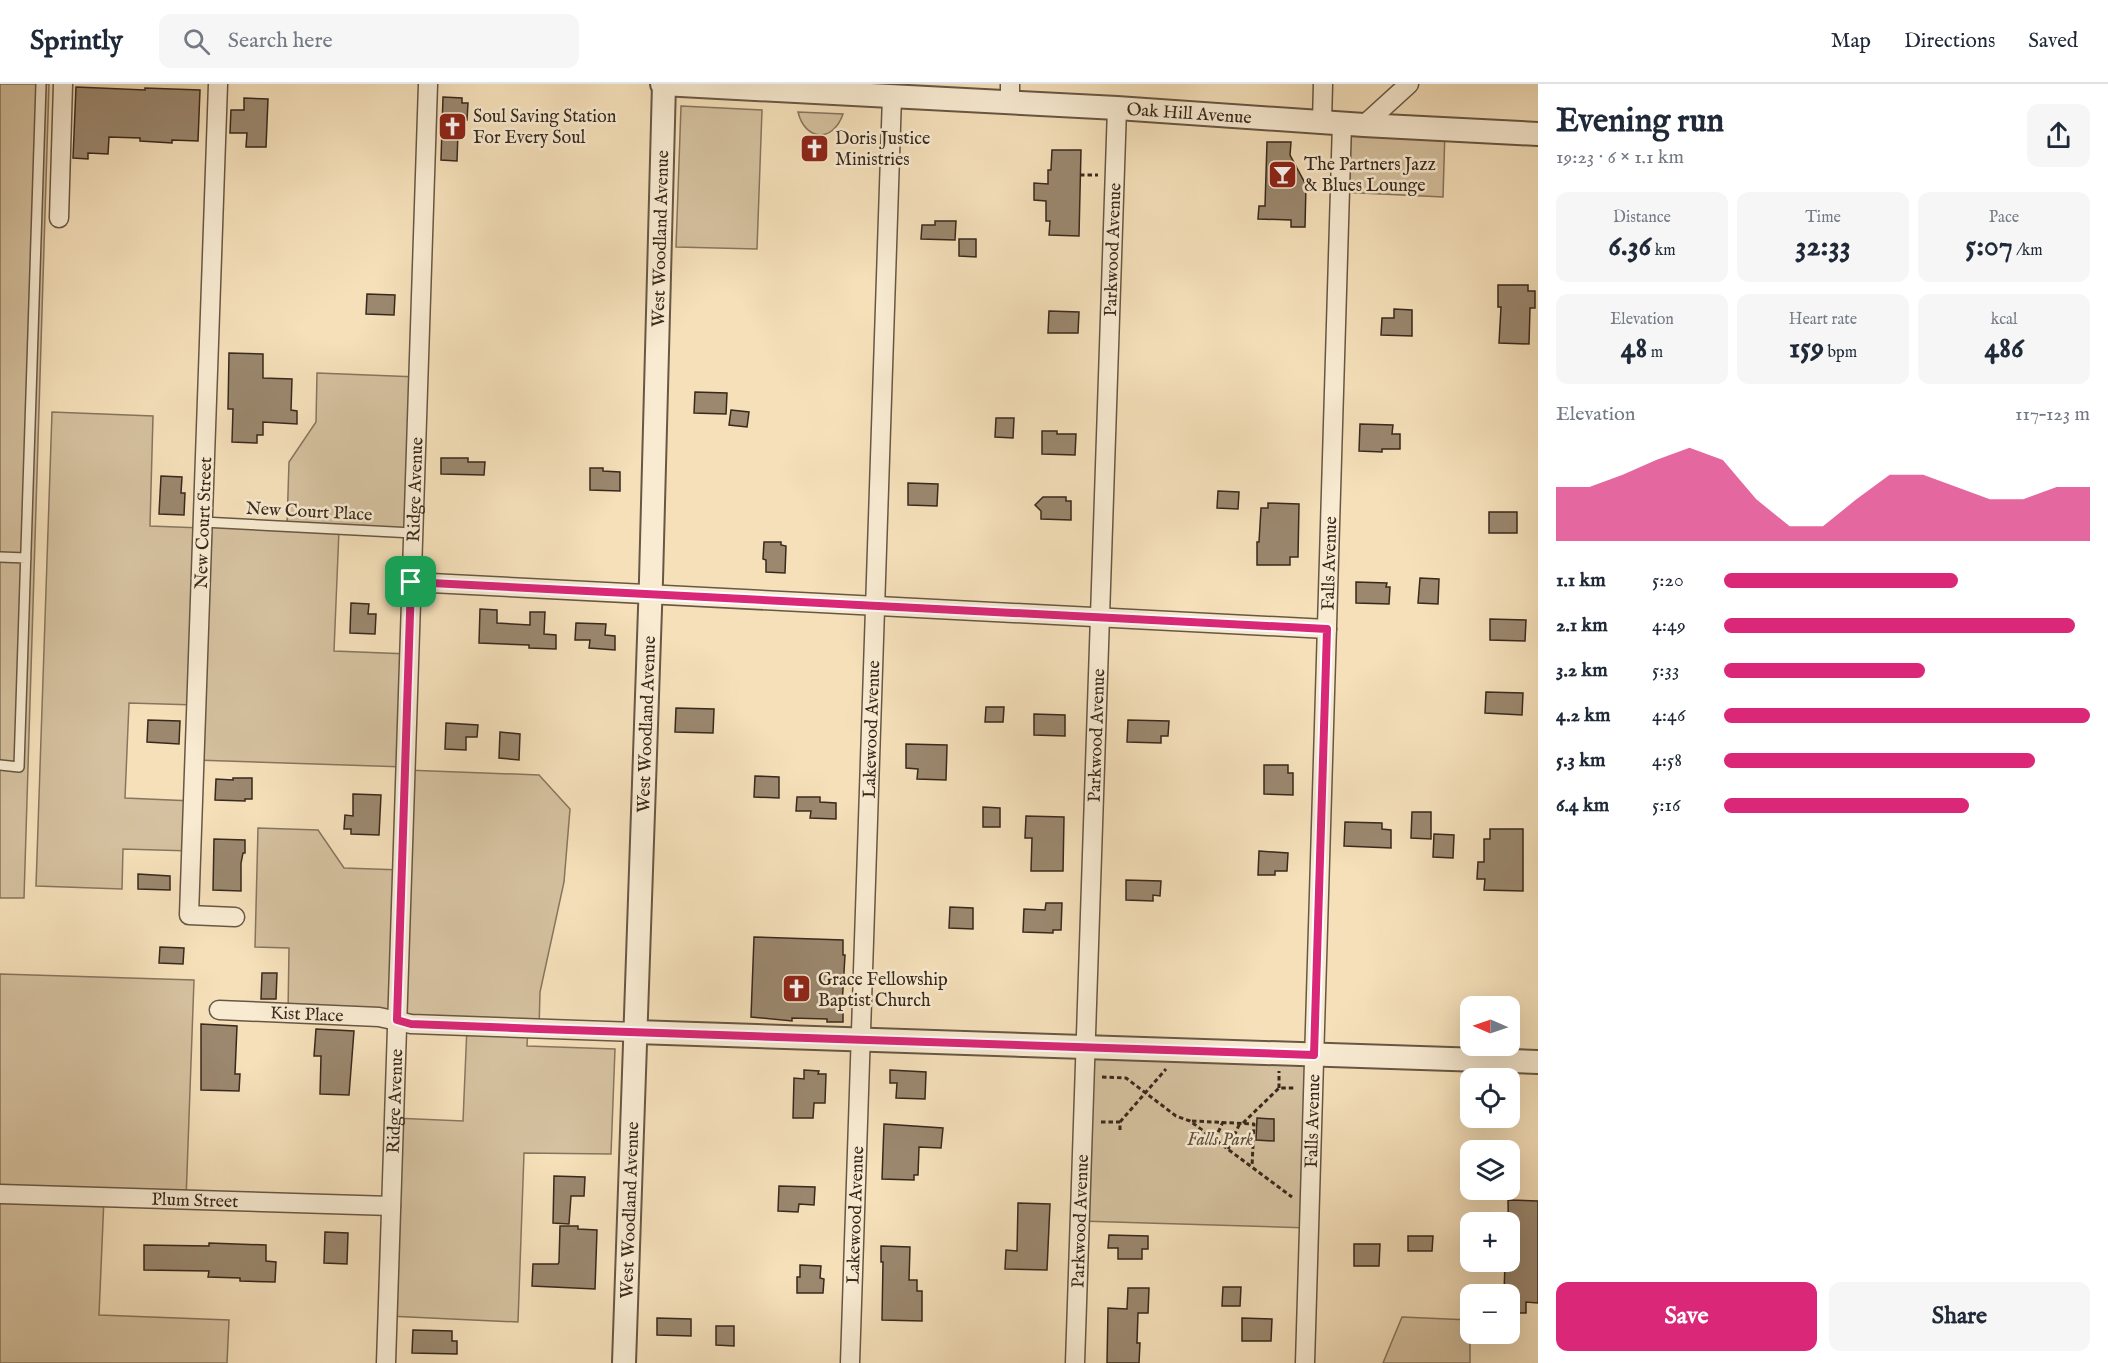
<!DOCTYPE html>
<html lang="en">
<head>
<meta charset="utf-8">
<style>
  :root { --surface:#fff; --page:#f6f6f7; --text:#1f2937; --muted:#747a83; --line:#e0e1e3; --accent:#db2777 }
  body { margin:0; font-family:"IM FELL English",serif; background:var(--page); color:var(--text); height:100vh; display:flex; flex-direction:column; font-size:22px; white-space:nowrap }
  * { box-sizing:border-box; margin:0 }
  p { font-size:20px; color:var(--muted) }
  .icon { flex:none; width:33px; height:33px; fill:none; stroke:currentColor; stroke-width:2; stroke-linecap:round; stroke-linejoin:round }
  .map { position:relative; flex:1; overflow:hidden }
  .drawer { display:flex; flex-direction:column; background:var(--surface); width:570px }
  .drawer>* { flex:none }
  .needle { width:39px; rotate:272deg }
  .fabs { position:absolute; left:1460px; top:912px; display:grid; gap:12px }
  .fabs a { display:grid; place-items:center; width:60px; height:60px; border-radius:12px; background:var(--surface); box-shadow:0 6px 24px #0002; font-size:30px }
  .pin { position:absolute; display:grid; place-items:center; width:51px; height:51px; color:#fff; margin:-26px; border-radius:12px; box-shadow:0 3px 9px #0006 }
  .round { display:grid; place-items:center; flex:none; width:63px; height:63px; border-radius:12px; background:var(--page) }
  .summary { display:flex; align-items:center; justify-content:space-between; height:102px; padding:0 18px }
  h1 { font-size:33px; font-weight:700; line-height:45px }
  .stats { display:grid; grid-template-columns:repeat(3,1fr); gap:9px; height:102px; padding:6px 18px }
  .stats div { display:grid; align-content:center; border-radius:12px; background:var(--page); text-align:center }
  .stats b { font-size:30px; font-weight:700 }
  .stats small { font-size:16px; font-weight:400 }
  .stats p { font-size:16px }
  .chart { height:168px; padding:12px 18px }
  .chart p { display:flex; justify-content:space-between }
  .chart svg { width:100%; height:108px; margin-top:6px; fill:var(--accent); opacity:.7 }
  .primary-button { display:flex; gap:12px; margin-top:auto; padding:12px 18px }
  .primary-button a { flex:1; height:69px; border-radius:12px; background:var(--accent); color:#fff; font-size:24px; font-weight:700; line-height:69px; text-align:center }
  .primary-button a+a { background:var(--page); color:var(--text) }
  ul { padding:0 18px; list-style:none; font-size:20px }
  li { display:grid; grid-template-columns:96px 72px 1fr; align-items:center; height:45px }
  li i { height:15px; border-radius:8px; background:var(--accent) }
  header { display:flex; align-items:center; gap:36px; box-sizing:border-box; height:84px; padding:0 30px; background:var(--surface); border-bottom:2px solid var(--line) }
  header strong { font-size:28px }
  nav { display:flex; gap:33px; margin-inline-start:auto; font-size:21px }
  .search { width:420px; height:54px; background:var(--page); display:flex; align-items:center; gap:15px; box-sizing:border-box; padding:0 21px; border-radius:12px; color:var(--muted); font-size:22px }
  main { display:flex; flex:1; min-height:0 }
  .map>svg:first-child { display:block }
</style>
</head>
<body>
<header>
<strong>Sprintly</strong>
<div class="search"><svg class="icon" aria-label="search" viewBox="0 0 24 24"><circle cx="10" cy="10" r="6"/><path d="M15 15l6 6"/></svg>Search here</div>
<nav><a>Map</a><a>Directions</a><a>Saved</a></nav>
</header>
<main>
<div class="map">
<svg width="1538" height="1279" viewBox="0 0 1538 1279">
  <rect width="100%" height="100%" fill="#f5e0ba"/>
  <filter id="stains"><feTurbulence type="fractalNoise" baseFrequency=".00333" numOctaves="4"/><feColorMatrix values="0 0 0 0 .2 0 0 0 0 .09 0 0 0 0 .02 0 0 0 .5 -.17"/></filter>
  <radialGradient id="worn" r=".72"><stop offset=".6" stop-color="#630" stop-opacity="0"/><stop offset="1" stop-color="#630" stop-opacity=".3"/></radialGradient>
  <path fill="#d5c19f" stroke="#87755e" stroke-width="1.5" d="M 0,0 L 49,0 L 24,814 L 0,814 Z
    M 681,22 L 762,26 L 757,165 L 676,163 Z
    M 798,28 L 843,30 C 833,59 805,57 798,28 Z
    M 1342,39 L 1445,46 L 1443,113 L 1340,108 Z
    M 317,289 L 418,293 L 413,449 L 339,446 L 334,567 L 409,570 L 405,683 L 195,676 L 196,621 L 129,619 L 125,714 L 193,717 L 191,767 L 123,765 L 122,805 L 36,802 L 52,328 L 153,332 L 150,442 L 202,444 L 203,438 L 287,442 L 289,378 L 316,338 Z
    M 405,686 L 539,691 L 570,725 L 564,798 L 540,908 L 539,945 L 528,945 L 527,962 L 615,965 L 611,1070 L 524,1069 L 518,1238 L 388,1232 L 394,1034 L 463,1037 L 467,942 L 288,929 L 289,864 L 255,863 L 258,744 L 318,746 L 344,784 L 402,786 Z
    M 0,890 L 194,896 L 186,1116 L 104,1114 L 99,1231 L 229,1236 L 227,1279 L 0,1279 Z
    M 1086,963 L 1314,971 L 1309,1144 L 1080,1137 Z
    M 1402,1233 L 1470,1236 L 1470,1279 L 1383,1279 Z"/>
  <path fill="#9b886f" stroke="#39291d" stroke-width="1.5" d="M 76,3 L 145,6 L 145,4 L 200,6 L 198,57 L 172,56 L 172,59 L 140,57 L 140,54 L 109,53 L 108,70 L 88,69 L 88,75 L 73,74 Z
    M 443,13 L 462,14 L 462,19 L 468,19 L 467,36 L 461,36 L 461,48 L 458,48 L 457,77 L 441,76 Z
    M 244,14 L 268,15 L 266,63 L 246,63 L 247,49 L 230,49 L 231,26 L 244,26 Z
    M 1267,58 L 1291,58 L 1290,71 L 1306,101 L 1305,143 L 1291,143 L 1291,136 L 1258,135 L 1259,122 L 1265,122 Z
    M 1052,66 L 1081,66 L 1079,152 L 1049,151 L 1050,137 L 1046,137 L 1046,117 L 1034,116 L 1034,99 L 1048,100 L 1048,86 L 1051,86 Z
    M 935,137 L 956,137 L 955,156 L 921,155 L 922,141 L 935,141 Z
    M 959,155 L 976,155 L 976,173 L 959,172 Z
    M 1498,201 L 1528,201 L 1528,207 L 1535,207 L 1535,224 L 1530,224 L 1529,260 L 1499,259 L 1501,223 L 1498,223 Z
    M 367,210 L 395,211 L 394,231 L 366,230 Z
    M 1394,225 L 1412,226 L 1412,252 L 1381,251 L 1382,234 L 1394,234 Z
    M 1049,227 L 1079,228 L 1078,249 L 1048,249 Z
    M 229,269 L 263,270 L 263,294 L 292,295 L 291,326 L 297,327 L 297,340 L 263,338 L 263,351 L 257,351 L 257,359 L 232,358 L 233,325 L 228,325 Z
    M 695,308 L 727,309 L 726,330 L 694,329 Z
    M 731,326 L 749,328 L 747,343 L 729,341 Z
    M 996,334 L 1014,334 L 1013,354 L 995,353 Z
    M 1360,340 L 1393,341 L 1392,350 L 1400,350 L 1400,365 L 1382,365 L 1382,368 L 1359,367 Z
    M 1042,347 L 1057,347 L 1057,350 L 1076,350 L 1075,371 L 1042,370 Z
    M 441,374 L 468,374 L 468,378 L 485,378 L 484,391 L 441,390 Z
    M 590,384 L 603,384 L 603,387 L 620,388 L 620,407 L 590,406 Z
    M 161,392 L 182,393 L 181,409 L 185,409 L 184,431 L 159,430 Z
    M 908,399 L 938,400 L 937,422 L 908,421 Z
    M 1218,407 L 1239,408 L 1238,425 L 1217,424 Z
    M 1043,413 L 1066,413 L 1066,417 L 1071,417 L 1071,436 L 1041,435 L 1041,427 L 1035,421 Z
    M 1268,419 L 1299,420 L 1298,473 L 1290,473 L 1290,481 L 1257,481 L 1257,458 L 1259,458 L 1261,424 L 1268,424 Z
    M 1489,428 L 1517,428 L 1517,449 L 1489,449 Z
    M 764,458 L 781,458 L 781,461 L 786,462 L 785,489 L 766,488 L 766,476 L 763,475 Z
    M 1420,494 L 1439,495 L 1438,520 L 1418,519 Z
    M 1356,498 L 1387,499 L 1386,503 L 1390,503 L 1389,520 L 1356,519 Z
    M 351,519 L 369,520 L 368,530 L 376,530 L 375,550 L 350,549 Z
    M 480,525 L 497,526 L 497,539 L 530,541 L 530,528 L 545,528 L 544,550 L 556,551 L 556,565 L 529,564 L 529,561 L 479,559 Z
    M 1490,535 L 1526,536 L 1525,557 L 1490,556 Z
    M 576,539 L 606,540 L 605,551 L 615,552 L 615,566 L 589,564 L 590,556 L 575,556 Z
    M 1486,608 L 1523,609 L 1522,631 L 1485,629 Z
    M 986,623 L 1004,623 L 1003,638 L 985,638 Z
    M 676,624 L 714,625 L 713,649 L 675,648 Z
    M 1034,630 L 1065,631 L 1065,652 L 1034,651 Z
    M 148,636 L 180,637 L 179,660 L 147,658 Z
    M 1128,636 L 1169,637 L 1168,652 L 1161,652 L 1161,659 L 1127,658 Z
    M 446,639 L 478,641 L 477,653 L 466,653 L 466,666 L 445,665 Z
    M 500,648 L 520,650 L 519,676 L 499,674 Z
    M 906,660 L 947,661 L 946,696 L 917,695 L 918,685 L 906,684 Z
    M 1264,681 L 1288,681 L 1288,689 L 1293,689 L 1293,711 L 1264,710 Z
    M 755,692 L 779,693 L 779,714 L 754,713 Z
    M 233,694 L 252,694 L 252,715 L 245,715 L 245,717 L 215,716 L 216,695 L 233,696 Z
    M 353,710 L 381,711 L 379,751 L 351,750 L 351,745 L 344,745 L 345,731 L 353,732 Z
    M 797,713 L 820,713 L 820,718 L 836,719 L 836,735 L 810,734 L 811,727 L 796,727 Z
    M 983,723 L 1000,724 L 1000,743 L 983,743 Z
    M 1412,728 L 1431,728 L 1431,755 L 1411,754 Z
    M 1026,732 L 1064,733 L 1063,787 L 1031,787 L 1032,754 L 1025,754 Z
    M 1345,738 L 1382,739 L 1382,745 L 1391,746 L 1391,764 L 1344,762 Z
    M 1490,745 L 1523,745 L 1523,807 L 1484,806 L 1485,795 L 1477,795 L 1478,778 L 1484,778 L 1484,755 L 1490,755 Z
    M 1434,750 L 1454,751 L 1453,774 L 1433,773 Z
    M 214,755 L 245,756 L 245,769 L 243,769 L 241,779 L 241,807 L 213,806 Z
    M 1259,767 L 1288,769 L 1287,787 L 1275,787 L 1275,791 L 1258,791 Z
    M 138,790 L 170,792 L 170,806 L 138,805 Z
    M 1126,796 L 1161,797 L 1160,812 L 1153,811 L 1153,817 L 1126,816 Z
    M 1046,819 L 1062,819 L 1061,846 L 1053,846 L 1053,849 L 1023,848 L 1024,825 L 1045,826 Z
    M 950,823 L 973,824 L 973,845 L 949,844 Z
    M 754,853 L 843,856 L 843,871 L 845,871 L 842,922 L 843,922 L 843,938 L 827,938 L 827,935 L 792,934 L 792,937 L 751,933 Z
    M 160,863 L 184,864 L 183,880 L 159,879 Z
    M 262,889 L 277,889 L 276,915 L 261,915 Z
    M 201,940 L 237,942 L 235,990 L 240,990 L 239,1007 L 201,1006 Z
    M 316,945 L 354,947 L 349,1011 L 320,1010 L 321,972 L 314,972 Z
    M 804,986 L 819,987 L 818,990 L 826,990 L 825,1019 L 814,1019 L 813,1034 L 793,1034 L 794,994 L 804,995 Z
    M 890,986 L 926,988 L 925,1015 L 896,1014 L 897,999 L 890,999 Z
    M 1257,1034 L 1274,1035 L 1274,1057 L 1256,1056 Z
    M 884,1040 L 943,1044 L 941,1064 L 919,1063 L 918,1091 L 914,1091 L 914,1096 L 882,1095 Z
    M 554,1092 L 585,1093 L 584,1112 L 571,1112 L 569,1140 L 553,1139 Z
    M 779,1102 L 815,1103 L 814,1121 L 799,1120 L 798,1128 L 778,1127 Z
    M 1508,1116 L 1538,1117 L 1538,1219 L 1526,1218 L 1526,1229 L 1509,1229 L 1509,1210 L 1504,1210 L 1505,1178 L 1509,1178 Z
    M 1018,1119 L 1050,1120 L 1047,1186 L 1005,1185 L 1006,1166 L 1017,1167 Z
    M 560,1142 L 578,1142 L 578,1145 L 597,1146 L 595,1205 L 532,1202 L 533,1180 L 558,1180 L 559,1178 Z
    M 325,1148 L 348,1149 L 347,1180 L 324,1179 Z
    M 1109,1151 L 1148,1152 L 1148,1165 L 1142,1165 L 1142,1175 L 1118,1175 L 1118,1164 L 1108,1164 Z
    M 1408,1152 L 1433,1152 L 1432,1167 L 1408,1167 Z
    M 209,1159 L 266,1161 L 266,1177 L 276,1178 L 275,1198 L 240,1197 L 240,1194 L 208,1193 L 209,1187 L 144,1186 L 144,1161 L 209,1162 Z
    M 1354,1160 L 1380,1160 L 1379,1182 L 1354,1182 Z
    M 881,1162 L 910,1163 L 909,1196 L 917,1196 L 917,1207 L 922,1207 L 922,1237 L 882,1236 L 883,1178 L 881,1178 Z
    M 800,1181 L 821,1182 L 820,1194 L 824,1195 L 823,1209 L 797,1209 L 797,1193 L 800,1193 Z
    M 1223,1203 L 1241,1203 L 1240,1222 L 1222,1222 Z
    M 1128,1204 L 1149,1204 L 1148,1229 L 1138,1229 L 1137,1259 L 1140,1259 L 1139,1279 L 1107,1279 L 1108,1224 L 1127,1225 Z
    M 657,1234 L 691,1235 L 691,1252 L 657,1251 Z
    M 1242,1234 L 1272,1235 L 1271,1257 L 1242,1257 Z
    M 716,1242 L 734,1242 L 734,1262 L 716,1261 Z
    M 413,1246 L 452,1247 L 452,1257 L 457,1257 L 457,1270 L 412,1269 Z"/>
  <g fill="none" stroke-linecap="round" stroke-linejoin="round">
    <defs>
      <path id="service" d="M 203,438 L 413,449
        M 0,473 L 26,474
        M 0,681 L 19,683 L 41,0"/>
      <g id="minor">
        <path d="M 218,0 L 189,831 L 235,833"/>
        <path d="M 1010,18 L 1010,0"/>
        <path d="M 1322,38 L 1323,0"/>
        <path d="M 1364,41 L 1409,0"/>
        <path d="M 59,134 L 63,0"/>
        <path d="M 411,498 L 1327,545"/>
        <path id="s1" d="M 219,926 L 379,933 L 411,940 L 636,948"/>
        <path id="s2" d="M 0,1110 L 391,1122"/>
        <path id="s3" d="M 386,1279 L 428,0"/>
        <path id="s4" d="M 850,1279 L 892,12"/>
        <path id="s5" d="M 1075,1279 L 1117,24"/>
        <path id="s6" d="M 1305,1279 L 1342,39"/>
      </g>
      <g id="tertiary">
        <path id="s7" d="M 662,0 L 1117,24 L 1364,41 L 1538,50"/>
        <path d="M 636,948 L 1538,978"/>
        <path id="s8" d="M 624,1279 L 651,496 L 664,0"/>
      </g>
    </defs>
    <use href="#service" stroke="#685744" stroke-width="12"/>
    <use href="#minor" stroke="#685744" stroke-width="21"/>
    <use href="#tertiary" stroke="#685744" stroke-width="26"/>
    <path stroke="#39291d" stroke-width="3" stroke-dasharray="4.5 3" stroke-linecap="butt" d="M 1080,91 L 1098,91
      M 1102,993 L 1126,994 L 1176,1032 L 1190,1037 L 1292,1113
      M 1279,1004 L 1279,987
      M 1192,1037 L 1254,1040 L 1252,1082
      M 1101,1038 L 1120,1038 L 1120,1047
      M 1120,1038 L 1166,985
      M 1243,1039 L 1279,1004 L 1295,1004
      M 1215,1055 L 1223,1038
      M 1228,1065 L 1240,1039"/>
    <use href="#service" stroke="#f8ebd2" stroke-width="9"/>
    <use href="#minor" stroke="#f8ebd2" stroke-width="18"/>
    <use href="#tertiary" stroke="#f8ebd2" stroke-width="22"/>
  </g>
  <g fill="none" stroke-linecap="round" stroke-linejoin="round">
    <defs>
      <path id="route" d="M 411,498 L 1327,545 L 1314,971 L 539,945 L 411,940 L 397,936 Z"/>
    </defs>
    <use href="#route" stroke="#fff" stroke-width="12"/>
    <use href="#route" stroke="#db2777" stroke-width="8"/>
  </g>
  <defs>
    <symbol id="church-square" viewBox="-11 -11 22 22"><rect x="-9" y="-9" width="18" height="18" rx="4" fill="#8f2418" stroke="#f8ebd2"/><path d="M-1.2-6h2.4v3.5h3.3v2.4h-3.3V6h-2.4V-.1h-3.3v-2.4h3.3Z" fill="#fff"/></symbol>
    <symbol id="bar-square" viewBox="-11 -11 22 22"><rect x="-9" y="-9" width="18" height="18" rx="4" fill="#8f2418" stroke="#f8ebd2"/><path d="M-6-5H6L.8 .8V4.5H3.5V6h-7V4.5H-.8V.8Z" fill="#fff"/></symbol>
  </defs>
  <g fill-rule="evenodd">
    <use href="#church-square" x="436" y="26" width="33" height="33"/>
    <use href="#church-square" x="798" y="48" width="33" height="33"/>
    <use href="#bar-square" x="1266" y="74" width="33" height="33"/>
    <use href="#church-square" x="780" y="888" width="33" height="33"/>
  </g>
  <g text-anchor="middle" stroke-width="5" stroke-linejoin="round" paint-order="stroke">
    <g font-size="18" fill="#39291d" stroke="#f8ebd2">
      <text dy="6" stroke="none"><textPath href="#s7" startOffset="528">Oak Hill Avenue</textPath></text>
      <text dy="6" stroke="none"><textPath href="#s8" startOffset="1125">West Woodland Avenue</textPath></text>
      <text dy="6" stroke="none"><textPath href="#s5" startOffset="1114">Parkwood Avenue</textPath></text>
      <text dy="6" stroke="none"><textPath href="#s3" startOffset="874">Ridge Avenue</textPath></text>
      <text transform="translate(309 427) rotate(3)" y="6">New Court Place</text>
      <text transform="translate(203 439) rotate(-88)" y="6">New Court Street</text>
      <text dy="6" stroke="none"><textPath href="#s6" startOffset="800">Falls Avenue</textPath></text>
      <text dy="6" stroke="none"><textPath href="#s8" startOffset="639">West Woodland Avenue</textPath></text>
      <text dy="6" stroke="none"><textPath href="#s4" startOffset="634">Lakewood Avenue</textPath></text>
      <text dy="6" stroke="none"><textPath href="#s5" startOffset="628">Parkwood Avenue</textPath></text>
      <text dy="6" stroke="none"><textPath href="#s1" startOffset="88">Kist Place</textPath></text>
      <text dy="6" stroke="none"><textPath href="#s3" startOffset="262">Ridge Avenue</textPath></text>
      <text dy="6" stroke="none"><textPath href="#s6" startOffset="242">Falls Avenue</textPath></text>
      <text dy="6" stroke="none"><textPath href="#s2" startOffset="195">Plum Street</textPath></text>
      <text dy="6" stroke="none"><textPath href="#s8" startOffset="153">West Woodland Avenue</textPath></text>
      <text dy="6" stroke="none"><textPath href="#s4" startOffset="148">Lakewood Avenue</textPath></text>
      <text dy="6" stroke="none"><textPath href="#s5" startOffset="142">Parkwood Avenue</textPath></text>
    </g>
    <g font-size="18" fill="#39291d" stroke="#f8ebd2" text-anchor="start">
      <text x="473" y="38">Soul Saving Station<tspan x="473" dy="21">For Every Soul</tspan></text>
      <text x="835" y="60">Doris Justice<tspan x="835" dy="21">Ministries</tspan></text>
      <text x="1304" y="86">The Partners Jazz<tspan x="1304" dy="21">&amp; Blues Lounge</tspan></text>
      <text x="818" y="901">Grace Fellowship<tspan x="818" dy="21">Baptist Church</tspan></text>
    </g>
    <g font-size="18" font-style="italic" fill="#604f3e" stroke="#f8ebd2">
      <text x="1220" y="1061">Falls Park</text>
    </g>
  </g>
  <rect width="100%" height="100%" filter="url(#stains)"/>
  <rect width="100%" height="100%" fill="url(#worn)"/>
</svg>
<div class="fabs">
<a><svg class="needle" viewBox="-14 -14 28 28"><path d="M0-13l5 13h-10z" fill="#e53935"/><path d="M0 13l5-13h-10z" fill="#747a83"/></svg></a>
<a><svg class="icon" aria-label="locate" viewBox="0 0 24 24"><circle cx="12" cy="12" r="6"/><path d="M12 2v4M12 18v4M2 12h4M18 12h4"/></svg></a>
<a><svg class="icon" aria-label="layers" viewBox="0 0 24 24"><path d="M12 4l9 5-9 5-9-5zM3 14l9 5 9-5"/></svg></a>
<a>+</a>
<a>−</a>
</div>
<div class="pin" style="left:411px;top:498px;background:#1e9e55"><svg class="icon" aria-label="arrive" viewBox="0 0 24 24"><path d="M6 21V4h12l-3 4 3 4H6"/></svg></div>
</div>
<section class="drawer">
<div class="summary"><div><h1>Evening run</h1><p>19:23 · 6 × 1.1 km</p></div><a class="round"><svg class="icon" aria-label="share" viewBox="0 0 24 24"><path d="M12 15V3M7 8l5-5 5 5M5 13v7h14v-7"/></svg></a></div>
<div class="stats">
<div><p>Distance</p><b>6.36<small> km</small></b></div>
<div><p>Time</p><b>32:33</b></div>
<div><p>Pace</p><b>5:07<small> /km</small></b></div>
</div>
<div class="stats">
<div><p>Elevation</p><b>48<small> m</small></b></div>
<div><p>Heart rate</p><b>159<small> bpm</small></b></div>
<div><p>kcal</p><b>486</b></div>
</div>
<div class="chart"><p><span>Elevation</span>117–123 m</p>
<svg viewBox="0 0 160 44" preserveAspectRatio="none"><path d="M0 44V22L10 22L20 17L30 11L40 6L50 11L60 27L70 38L80 38L90 27L100 17L110 17L120 22L130 27L140 27L150 22L160 22V44z"/></svg>
</div>
<ul>
<li><b>1.1 km</b>5:20<i style="width:64%"></i></li>
<li><b>2.1 km</b>4:49<i style="width:96%"></i></li>
<li><b>3.2 km</b>5:33<i style="width:55%"></i></li>
<li><b>4.2 km</b>4:46<i style="width:100%"></i></li>
<li><b>5.3 km</b>4:58<i style="width:85%"></i></li>
<li><b>6.4 km</b>5:16<i style="width:67%"></i></li>
</ul>
<div class="primary-button"><a>Save</a><a>Share</a></div>
</section>
</main>
</body>
</html>
